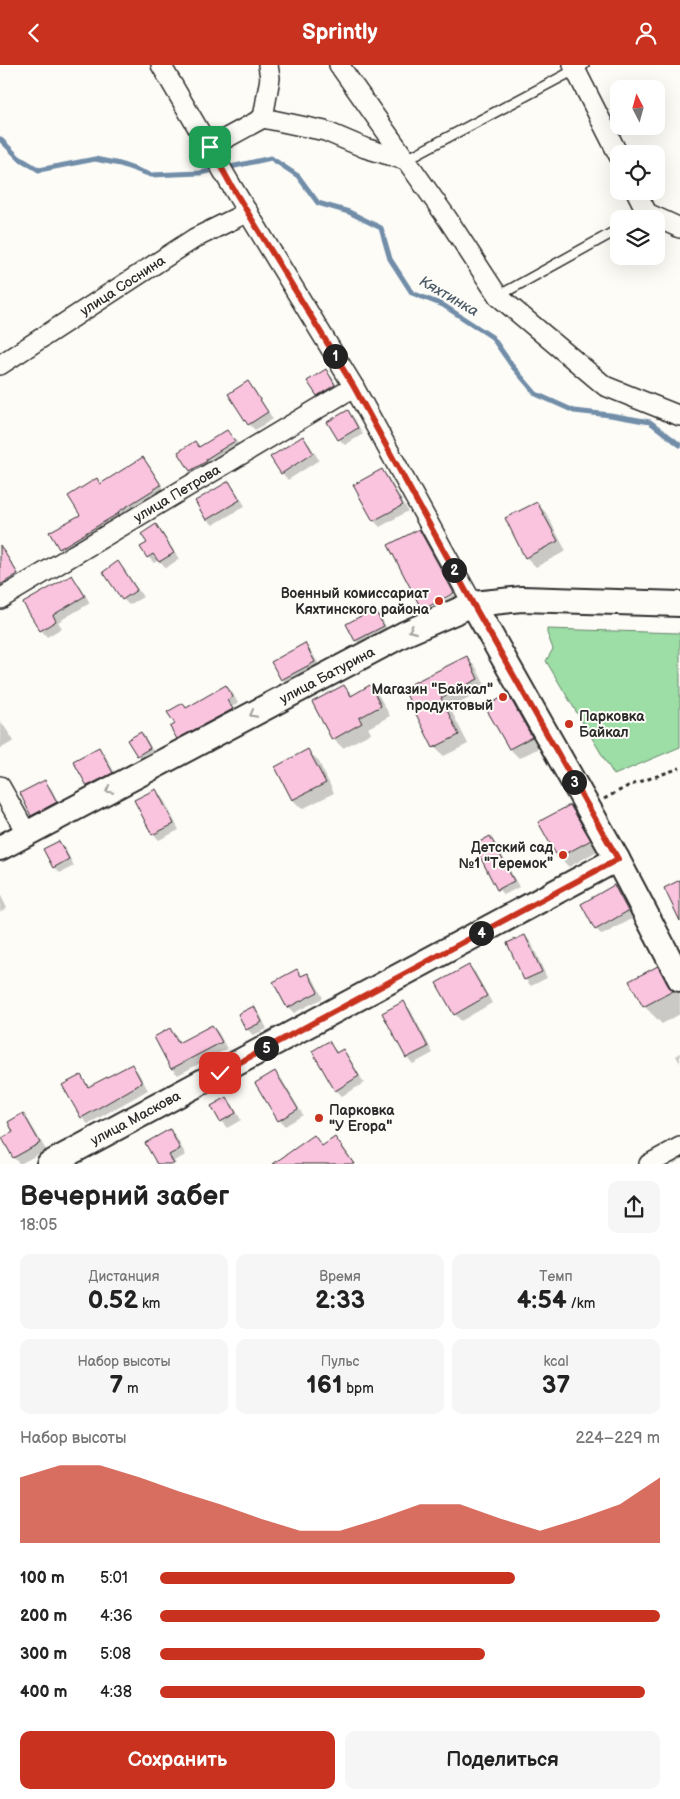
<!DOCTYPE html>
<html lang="ru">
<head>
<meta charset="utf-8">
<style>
  :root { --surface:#fff; --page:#f6f6f6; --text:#222; --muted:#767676; --accent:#c8321e }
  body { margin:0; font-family:"Balsamiq Sans",sans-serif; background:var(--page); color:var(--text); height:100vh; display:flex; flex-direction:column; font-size:19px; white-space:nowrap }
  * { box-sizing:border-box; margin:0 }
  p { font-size:16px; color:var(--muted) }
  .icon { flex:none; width:28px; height:28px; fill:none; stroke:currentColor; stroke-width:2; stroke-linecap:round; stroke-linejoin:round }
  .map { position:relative; height:1099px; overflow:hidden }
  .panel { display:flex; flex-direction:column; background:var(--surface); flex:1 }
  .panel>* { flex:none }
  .needle { width:32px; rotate:354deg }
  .tools { position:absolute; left:610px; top:15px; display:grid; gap:10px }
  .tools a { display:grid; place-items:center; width:55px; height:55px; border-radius:10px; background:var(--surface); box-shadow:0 5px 20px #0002; font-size:25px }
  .pin { position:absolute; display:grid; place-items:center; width:42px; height:42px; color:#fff; margin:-21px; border-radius:10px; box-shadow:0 2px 8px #0006 }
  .km { position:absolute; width:25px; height:25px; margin:-12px; border-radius:50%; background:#222; color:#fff; font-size:14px; line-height:25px; text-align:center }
  .round { display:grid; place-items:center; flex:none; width:52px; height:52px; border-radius:10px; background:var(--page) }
  .summary { display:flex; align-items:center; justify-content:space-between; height:85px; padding:0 20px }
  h1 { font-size:28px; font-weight:700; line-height:38px }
  .metrics { display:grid; grid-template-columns:repeat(3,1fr); gap:8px; height:85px; padding:5px 20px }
  .metrics div { display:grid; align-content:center; border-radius:10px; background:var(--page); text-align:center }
  .metrics b { font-size:25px; font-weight:700 }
  .metrics small { font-size:14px; font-weight:400 }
  .metrics p { font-size:14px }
  .chart { height:140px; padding:10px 20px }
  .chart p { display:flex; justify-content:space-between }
  .chart svg { width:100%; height:90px; margin-top:5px; fill:var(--accent); opacity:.7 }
  .primary-button { display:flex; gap:10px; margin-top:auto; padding:10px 20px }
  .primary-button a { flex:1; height:58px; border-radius:10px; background:var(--accent); color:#fff; font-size:20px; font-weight:700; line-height:58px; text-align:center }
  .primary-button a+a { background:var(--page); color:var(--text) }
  ul { padding:0 20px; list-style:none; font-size:16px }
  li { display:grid; grid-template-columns:80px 60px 1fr; align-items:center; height:38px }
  li i { height:12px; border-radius:6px; background:var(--accent) }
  header { display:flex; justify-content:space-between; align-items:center; height:65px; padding:0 20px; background:var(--accent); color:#fff; font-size:22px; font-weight:700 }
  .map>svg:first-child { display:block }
</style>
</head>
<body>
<header><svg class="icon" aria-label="back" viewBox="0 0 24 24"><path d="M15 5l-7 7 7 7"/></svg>Sprintly<svg class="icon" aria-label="person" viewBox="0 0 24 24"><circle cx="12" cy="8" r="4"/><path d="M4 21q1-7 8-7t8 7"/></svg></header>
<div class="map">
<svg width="680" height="1099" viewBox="0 0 680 1099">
  <rect width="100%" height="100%" fill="#fdfcf7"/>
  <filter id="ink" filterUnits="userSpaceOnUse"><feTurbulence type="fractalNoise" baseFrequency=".02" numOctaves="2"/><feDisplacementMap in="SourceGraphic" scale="10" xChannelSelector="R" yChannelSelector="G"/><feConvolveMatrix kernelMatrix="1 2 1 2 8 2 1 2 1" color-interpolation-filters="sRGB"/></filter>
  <g filter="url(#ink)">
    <path fill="#9ddda6" stroke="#648468" d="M 547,564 L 680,568 L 680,682 L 614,710 L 546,596 L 553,584 L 547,568 Z"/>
    <path fill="#0003" d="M 326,306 L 332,312 L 341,327 L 324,337 L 318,330 Z
      M 248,318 L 254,324 L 273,354 L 255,365 L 249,359 Z
      M 347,346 L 354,353 L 363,369 L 345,380 L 339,374 Z
      M 227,367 L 241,381 L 205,420 L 191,405 L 180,387 L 195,378 L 200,383 Z
      M 302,373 L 309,379 L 319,395 L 288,415 L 282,408 Z
      M 143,394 L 149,400 L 166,427 L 66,490 L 60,484 L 51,468 L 81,450 L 96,414 L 102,420 Z
      M 382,405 L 388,412 L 408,446 L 380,462 L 374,456 L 355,421 Z
      M 229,418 L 235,424 L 245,441 L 213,460 L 207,454 Z
      M 537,438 L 546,448 L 566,486 L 536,502 L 526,492 L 507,454 Z
      M 156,461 L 162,467 L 179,494 L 166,503 L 159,495 L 154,498 L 148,492 L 148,478 Z
      M 419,465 L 428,475 L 456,526 L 425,542 L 425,545 L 457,528 L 462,538 L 433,553 L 423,544 Z
      M 3,487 L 9,493 L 23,516 L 4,527 L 0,523 L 0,489 Z
      M 118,498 L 124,504 L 143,532 L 129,540 L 123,534 Z
      M 72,512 L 78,518 L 90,538 L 58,557 L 62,563 L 47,572 L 41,565 Z
      M 374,545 L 380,551 L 389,567 L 362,582 L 356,575 Z
      M 305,580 L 311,586 L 321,603 L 288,620 L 282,614 Z
      M 466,593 L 476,602 L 487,624 L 450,643 L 468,679 L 444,691 L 434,682 L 405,623 Z
      M 226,621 L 232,627 L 238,638 L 232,642 L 238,651 L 184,679 L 178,673 L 183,639 L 187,644 Z
      M 344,621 L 354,631 L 370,622 L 379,631 L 390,651 L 368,663 L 371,668 L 343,683 L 333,674 Z
      M 508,631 L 517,640 L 541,682 L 519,693 L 510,684 L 487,642 Z
      M 0,655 L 14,676 L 0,684 Z
      M 141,669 L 147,675 L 155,690 L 144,696 L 138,690 Z
      M 99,684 L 105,690 L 118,714 L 94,727 L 88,721 L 75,697 Z
      M 308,686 L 318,695 L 334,728 L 302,744 L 293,735 L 276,703 Z
      M 45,717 L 51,723 L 62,744 L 39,756 L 32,750 Z
      M 155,725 L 162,731 L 179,765 L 159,775 L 153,769 Z
      M 570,741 L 580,751 L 599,785 L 569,802 L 559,792 Z
      M 490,773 L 496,779 L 519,822 L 504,830 L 498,824 Z
      M 59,777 L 65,783 L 74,801 L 60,808 L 54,802 Z
      M 614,822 L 620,828 L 634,853 L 602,870 L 596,864 Z
      M 0,829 L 7,843 L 0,847 Z
      M 525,871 L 531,877 L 547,913 L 531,921 L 525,914 Z
      M 468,901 L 475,907 L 492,938 L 461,956 L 455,949 L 438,919 Z
      M 657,902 L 675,920 L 680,930 L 680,949 L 662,959 L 644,941 L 631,917 Z
      M 297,906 L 303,912 L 308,909 L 314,915 L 323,933 L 294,948 L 288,942 Z
      M 404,938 L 410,944 L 433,988 L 413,999 L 407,992 Z
      M 253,943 L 260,949 L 267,964 L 253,970 L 247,964 Z
      M 212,961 L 218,967 L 227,984 L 178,1010 L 172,1004 L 155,972 L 170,964 L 176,970 L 180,978 Z
      M 329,978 L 338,988 L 343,986 L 349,992 L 364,1018 L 342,1031 L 336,1025 Z
      M 680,988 L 680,998 L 676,991 Z
      M 132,1000 L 138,1007 L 148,1025 L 88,1059 L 82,1053 L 64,1021 L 81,1011 L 90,1023 Z
      M 274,1007 L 281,1013 L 303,1050 L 285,1061 L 279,1055 Z
      M 226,1034 L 233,1040 L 241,1055 L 227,1063 L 221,1056 L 212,1042 Z
      M 23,1049 L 29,1056 L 46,1085 L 20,1099 L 14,1093 L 4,1074 L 15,1067 Z
      M 170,1066 L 176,1072 L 186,1090 L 174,1096 L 176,1099 L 158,1099 Z
      M 314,1072 L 323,1081 L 335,1073 L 344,1083 L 355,1099 L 275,1099 Z"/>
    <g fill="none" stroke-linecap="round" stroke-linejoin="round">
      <path stroke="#718da8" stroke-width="5" d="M 0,74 L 19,93 L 39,105 L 95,94 L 120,99 L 151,110 L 200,108 L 217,104
        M 226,103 L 271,93 L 298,111 L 318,138 L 349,147 L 381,163 L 390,194 L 412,228 L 443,240 L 492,272 L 513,302 L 536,329 L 574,346 L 610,350 L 650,357 L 680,380"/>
    </g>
    <path fill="#fac4de" stroke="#2b2b2b" d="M 326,304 L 335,320 L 317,331 L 307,316 Z
      M 248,316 L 268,347 L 248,360 L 228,329 Z
      M 348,345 L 358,363 L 338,375 L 327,357 Z
      M 227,365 L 235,376 L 206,394 L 207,396 L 190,406 L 178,387 L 195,376 L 199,382 Z
      M 303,371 L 313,388 L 281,409 L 270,392 Z
      M 143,392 L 161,420 L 118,447 L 119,448 L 59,484 L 49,467 L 80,450 L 68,431 L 97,413 L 100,419 Z
      M 382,404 L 403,440 L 373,456 L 353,420 Z
      M 229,416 L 240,435 L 206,455 L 195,436 Z
      M 537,437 L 558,476 L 525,493 L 505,453 Z
      M 156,459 L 174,488 L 159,497 L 153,489 L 147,493 L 140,482 L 147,478 L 141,469 Z
      M 419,464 L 454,528 L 422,545 L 388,480 Z
      M 0,480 L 18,509 L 0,520 Z
      M 118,496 L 137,525 L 122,535 L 103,507 Z
      M 72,510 L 85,531 L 53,550 L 56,556 L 40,566 L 23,538 Z
      M 374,544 L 384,561 L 355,576 L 346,559 Z
      M 305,578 L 315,597 L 281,615 L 271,597 Z
      M 467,591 L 478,614 L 441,633 L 459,670 L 433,683 L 403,623 Z
      M 226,620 L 233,632 L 227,635 L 233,644 L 177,674 L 170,662 L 175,659 L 167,647 L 183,638 L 186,643 Z
      M 344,620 L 351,631 L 370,620 L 381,641 L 359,653 L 362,658 L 332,675 L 312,637 Z
      M 508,629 L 532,672 L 509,684 L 485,642 Z
      M 141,667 L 150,683 L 137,691 L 127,675 Z
      M 99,682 L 113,708 L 87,721 L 73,696 Z
      M 308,684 L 326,718 L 292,735 L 275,702 Z
      M 45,715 L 57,737 L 31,751 L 20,728 Z
      M 156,724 L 174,759 L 152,770 L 134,735 Z
      M 570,740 L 591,775 L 558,793 L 538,757 Z
      M 490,771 L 514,816 L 497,825 L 474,780 Z
      M 59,776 L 69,794 L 53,803 L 43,784 Z
      M 680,815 L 680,856 L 664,823 Z
      M 614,820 L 628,846 L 595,865 L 581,839 Z
      M 525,870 L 542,907 L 524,915 L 507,878 Z
      M 469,900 L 487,931 L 454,950 L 436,918 Z
      M 658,901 L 668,920 L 673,926 L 643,942 L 629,916 Z
      M 297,904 L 301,911 L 308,908 L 318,927 L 287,943 L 273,917 Z
      M 404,936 L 428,982 L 406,993 L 382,948 Z
      M 254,941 L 262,957 L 246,965 L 238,949 Z
      M 212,960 L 222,977 L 171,1004 L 154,972 L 170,963 L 178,978 Z
      M 329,976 L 336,988 L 343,984 L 359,1011 L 335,1026 L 312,986 Z
      M 132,999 L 142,1018 L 81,1053 L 62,1020 L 81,1010 L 88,1022 Z
      M 275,1006 L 298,1044 L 278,1056 L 255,1018 Z
      M 227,1032 L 236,1048 L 220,1057 L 211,1041 Z
      M 23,1048 L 40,1078 L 13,1093 L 2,1073 L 13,1067 L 8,1057 Z
      M 170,1064 L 180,1084 L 169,1090 L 174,1099 L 157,1099 L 145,1078 Z
      M 314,1070 L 322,1081 L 335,1072 L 354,1099 L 273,1099 Z"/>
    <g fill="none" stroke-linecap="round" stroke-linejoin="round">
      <defs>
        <path id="service" d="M 405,95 L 584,0
          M 498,231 L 619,164"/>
        <g id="minor">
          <path d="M 161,0 L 231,120 L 354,322 L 473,539"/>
          <path d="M 339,0 L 447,153 L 498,231 L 605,321 L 680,351"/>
          <path d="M 573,0 L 619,91"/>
          <path d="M 263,53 L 270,13 L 268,0"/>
          <path d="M 210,82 L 263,53 L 325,66 L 365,83 L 405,95"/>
          <path d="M 636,126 L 647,148 L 680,163"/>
          <path id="s1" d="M 0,300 L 195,173 L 248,147"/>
          <path id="s2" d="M 0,534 L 354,322"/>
          <path d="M 0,721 L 27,769"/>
          <path d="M 649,1099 L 680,1082"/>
        </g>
        <g id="tertiary">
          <path d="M 473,539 L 617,794 L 680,914"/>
          <path id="s3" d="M 0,783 L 404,569 L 473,539 L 522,534 L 680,539"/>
          <path id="s4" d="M 49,1099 L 617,794"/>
        </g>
      </defs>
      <use href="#service" stroke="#2b2b2b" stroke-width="12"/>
      <use href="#minor" stroke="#2b2b2b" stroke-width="22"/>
      <use href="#tertiary" stroke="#2b2b2b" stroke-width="28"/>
      <path stroke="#2b2b2b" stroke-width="3" stroke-dasharray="4 4" stroke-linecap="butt" d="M 604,734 L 628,721 L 680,703"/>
      <use href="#service" stroke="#fdfcf7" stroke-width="9"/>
      <use href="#minor" stroke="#fdfcf7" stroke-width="19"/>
      <use href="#tertiary" stroke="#fdfcf7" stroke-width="24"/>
    </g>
    <defs><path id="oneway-chevron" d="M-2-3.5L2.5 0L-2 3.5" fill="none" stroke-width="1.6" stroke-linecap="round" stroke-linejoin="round" transform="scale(1.25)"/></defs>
    <g stroke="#9e9e9b">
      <use href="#oneway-chevron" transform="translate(412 565) rotate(156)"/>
      <use href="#oneway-chevron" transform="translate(253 649) rotate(152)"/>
      <use href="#oneway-chevron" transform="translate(109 725) rotate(152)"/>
    </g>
  </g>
  <g fill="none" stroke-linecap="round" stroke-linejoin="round" filter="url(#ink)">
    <defs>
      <path id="route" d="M 210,82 L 231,120 L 354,322 L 473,539 L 618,794 L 220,1008"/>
    </defs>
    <use href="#route" stroke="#fff" stroke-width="10"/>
    <use href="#route" stroke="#c8321e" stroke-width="6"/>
  </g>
  <g fill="#c8321e" stroke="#fdfcf7" stroke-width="2">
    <circle cx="439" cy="536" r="5"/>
    <circle cx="503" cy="632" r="5"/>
    <circle cx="569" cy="659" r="5"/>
    <circle cx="563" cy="790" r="5"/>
    <circle cx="319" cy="1053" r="5"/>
  </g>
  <g text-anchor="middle" stroke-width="4" stroke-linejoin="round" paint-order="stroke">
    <g font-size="14" fill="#2b2b2b" stroke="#fdfcf7">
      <text dy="5" stroke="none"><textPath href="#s1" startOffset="146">улица Соснина</textPath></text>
      <text dy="5" stroke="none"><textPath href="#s2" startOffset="206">улица Петрова</textPath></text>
      <text dy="5" stroke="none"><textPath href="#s3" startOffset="370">улица Батурина</textPath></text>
      <text dy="5" stroke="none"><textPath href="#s4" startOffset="98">улица Маскова</textPath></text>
    </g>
    <g font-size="14" font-weight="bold" fill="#2b2b2b" stroke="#fdfcf7" text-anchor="end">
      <text x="429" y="533">Военный комиссариат<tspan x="429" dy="16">Кяхтинского района</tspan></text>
      <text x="493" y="629">Магазин "Байкал"<tspan x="493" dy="16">продуктовый</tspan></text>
      <text x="579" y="656" text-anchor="start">Парковка<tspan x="579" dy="16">Байкал</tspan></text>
      <text x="553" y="787">Детский сад<tspan x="553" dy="16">№1 "Теремок"</tspan></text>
      <text x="329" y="1050" text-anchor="start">Парковка<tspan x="329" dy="16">"У Егора"</tspan></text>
    </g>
    <g font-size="15" font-style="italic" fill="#4e5c69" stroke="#fdfcf7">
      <text transform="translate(449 231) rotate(30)" y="5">Кяхтинка</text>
    </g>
  </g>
</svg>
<div class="tools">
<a><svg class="needle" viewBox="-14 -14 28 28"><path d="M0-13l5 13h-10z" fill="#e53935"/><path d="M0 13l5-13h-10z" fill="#767676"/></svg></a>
<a><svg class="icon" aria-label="locate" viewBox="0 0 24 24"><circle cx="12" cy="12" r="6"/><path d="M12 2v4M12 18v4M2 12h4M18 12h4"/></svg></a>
<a><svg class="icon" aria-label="layers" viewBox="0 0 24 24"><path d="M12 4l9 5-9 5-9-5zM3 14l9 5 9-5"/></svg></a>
</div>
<div class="pin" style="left:210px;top:82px;background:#1e9e55"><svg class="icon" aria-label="arrive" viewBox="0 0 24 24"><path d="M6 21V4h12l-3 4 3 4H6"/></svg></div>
<div class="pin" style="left:220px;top:1008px;background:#d93025"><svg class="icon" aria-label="check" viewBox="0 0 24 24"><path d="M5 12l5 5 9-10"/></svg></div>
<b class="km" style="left:335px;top:291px">1</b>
<b class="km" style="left:454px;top:505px">2</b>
<b class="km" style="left:574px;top:717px">3</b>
<b class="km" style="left:481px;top:868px">4</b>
<b class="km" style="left:266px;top:983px">5</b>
</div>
<section class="panel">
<div class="summary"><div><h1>Вечерний забег</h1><p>18:05</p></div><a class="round"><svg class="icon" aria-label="share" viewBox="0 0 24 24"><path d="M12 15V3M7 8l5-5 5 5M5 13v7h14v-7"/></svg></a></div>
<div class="metrics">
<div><p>Дистанция</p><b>0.52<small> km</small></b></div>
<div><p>Время</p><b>2:33</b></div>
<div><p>Темп</p><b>4:54<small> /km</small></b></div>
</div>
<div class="metrics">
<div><p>Набор высоты</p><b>7<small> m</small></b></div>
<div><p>Пульс</p><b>161<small> bpm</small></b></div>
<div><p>kcal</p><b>37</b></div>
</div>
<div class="chart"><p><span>Набор высоты</span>224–229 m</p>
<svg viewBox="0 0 160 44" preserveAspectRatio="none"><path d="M0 44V12L10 6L20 6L30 12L40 19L50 25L60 32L70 38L80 38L90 32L100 25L110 25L120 32L130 38L140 32L150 25L160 12V44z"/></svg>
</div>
<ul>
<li><b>100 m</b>5:01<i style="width:71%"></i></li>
<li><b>200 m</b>4:36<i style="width:100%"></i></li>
<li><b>300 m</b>5:08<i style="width:65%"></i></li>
<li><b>400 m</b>4:38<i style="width:97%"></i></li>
</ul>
<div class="primary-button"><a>Сохранить</a><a>Поделиться</a></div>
</section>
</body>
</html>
